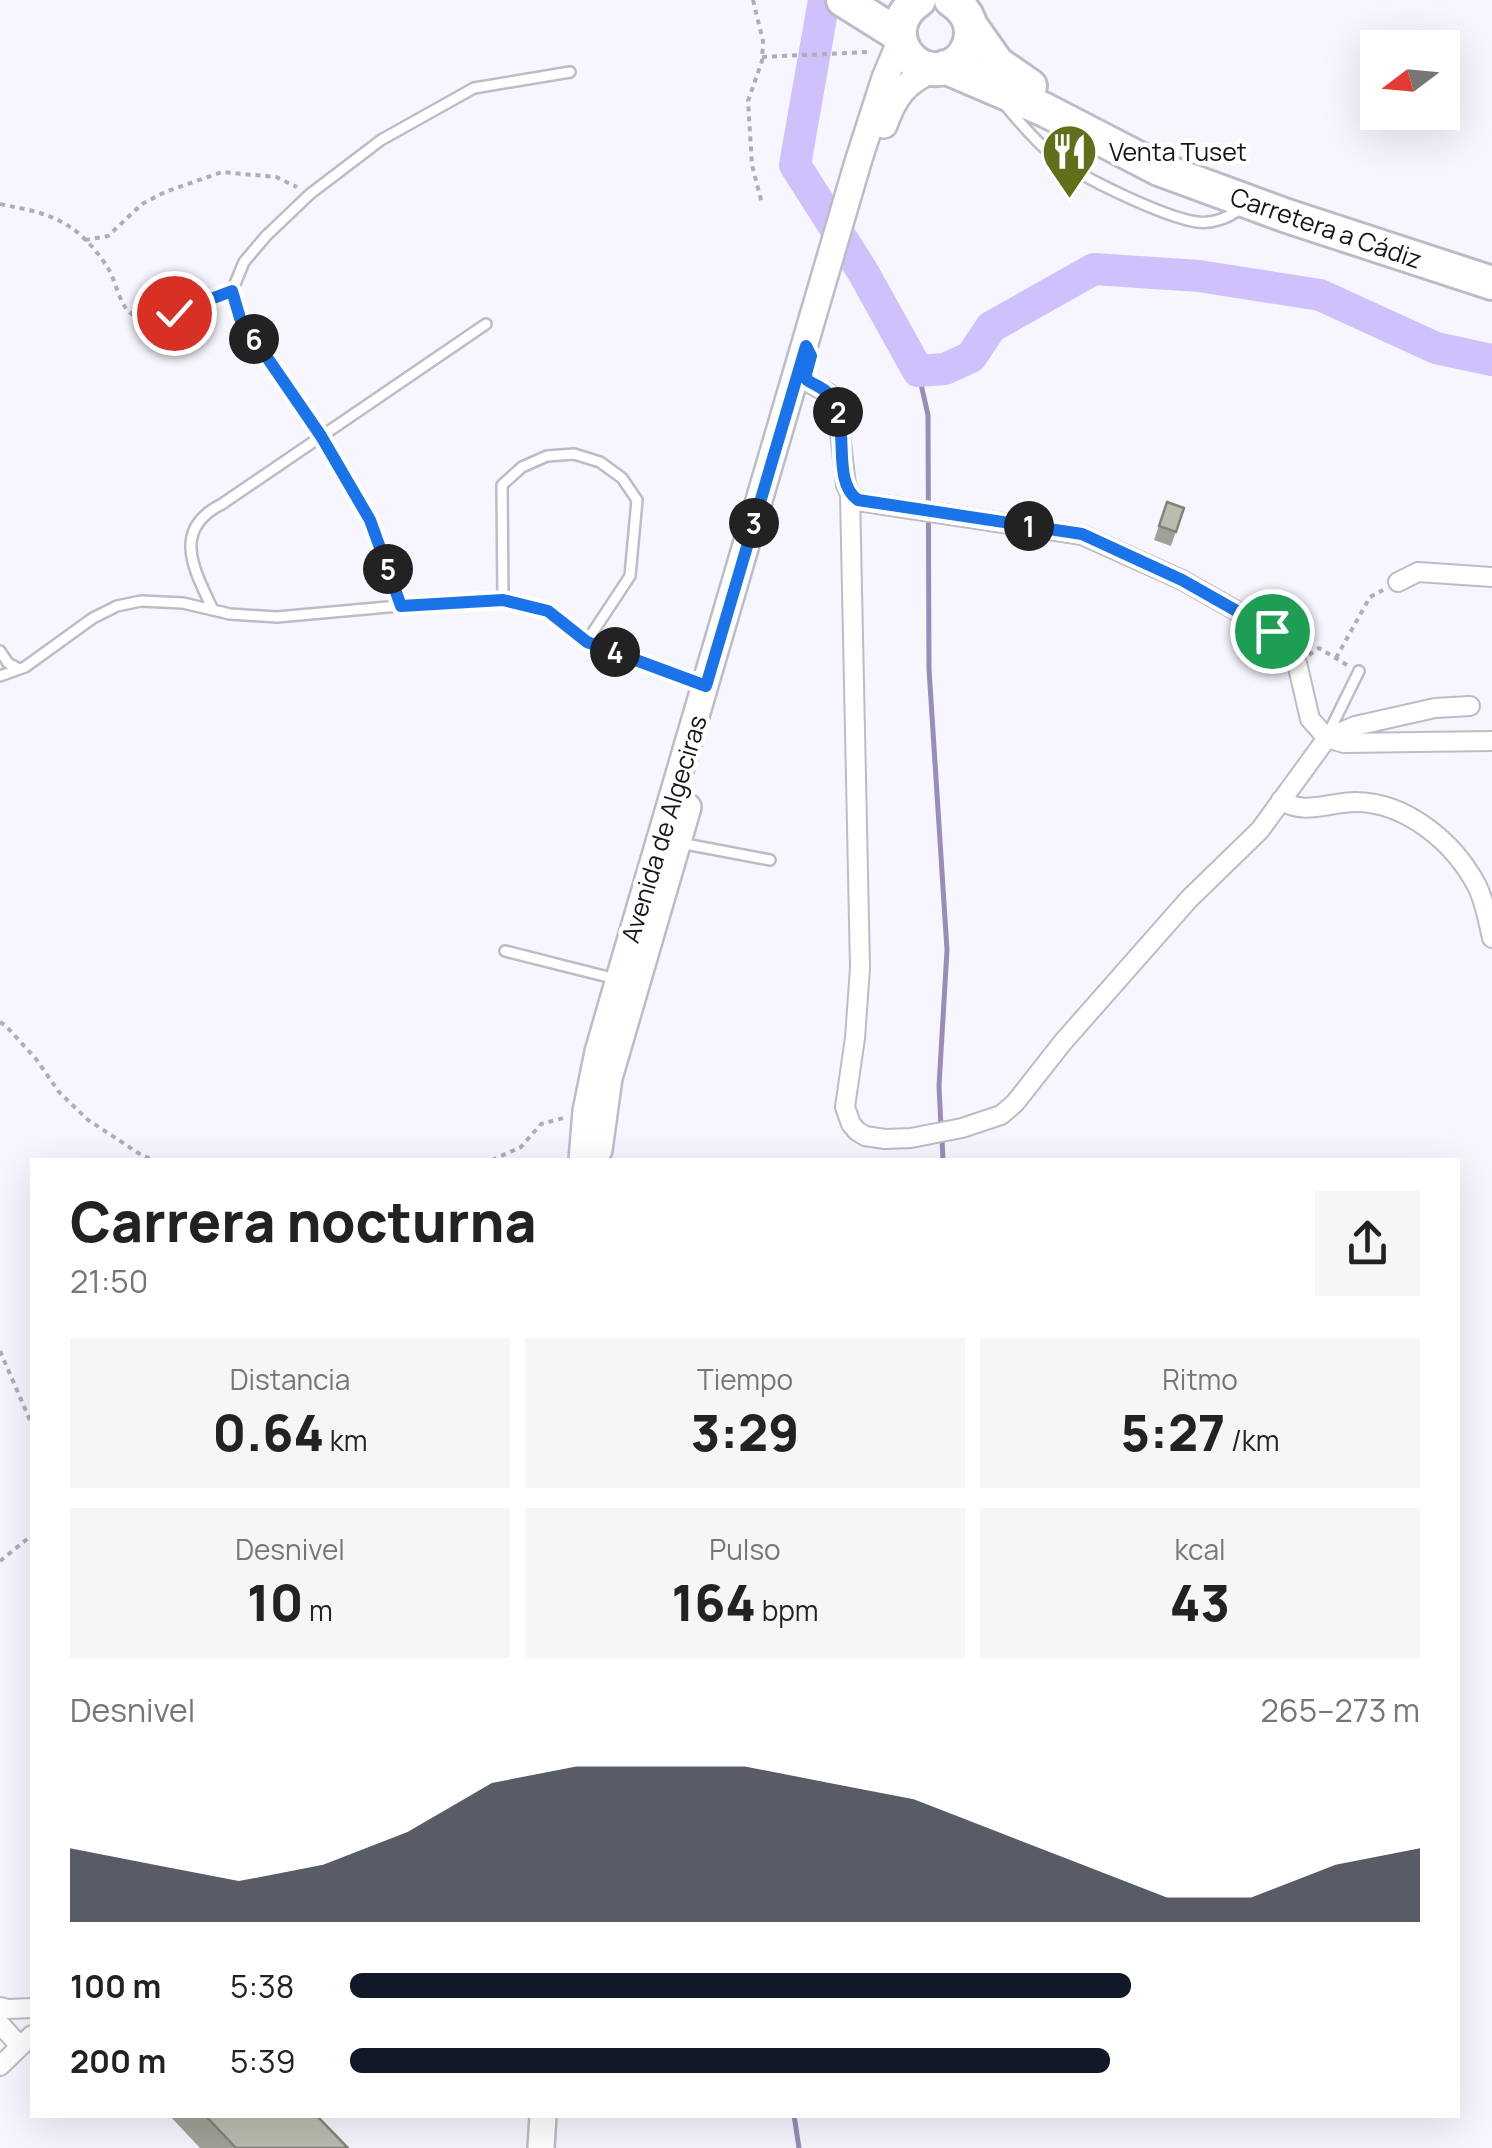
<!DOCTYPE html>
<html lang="es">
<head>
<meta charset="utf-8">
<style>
  :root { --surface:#fff; --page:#f6f6f6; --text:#222; --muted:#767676; --accent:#111827 }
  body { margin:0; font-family:Manrope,sans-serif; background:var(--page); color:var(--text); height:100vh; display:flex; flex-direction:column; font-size:38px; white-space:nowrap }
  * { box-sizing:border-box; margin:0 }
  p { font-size:32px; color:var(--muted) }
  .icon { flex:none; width:55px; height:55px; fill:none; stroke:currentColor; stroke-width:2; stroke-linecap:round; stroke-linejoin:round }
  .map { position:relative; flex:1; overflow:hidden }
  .side { position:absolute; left:30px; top:1158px; width:1430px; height:960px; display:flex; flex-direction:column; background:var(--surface); border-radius:0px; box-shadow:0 10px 40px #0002 }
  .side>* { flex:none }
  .needle { width:65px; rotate:254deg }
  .buttons { position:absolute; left:1360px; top:30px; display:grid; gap:20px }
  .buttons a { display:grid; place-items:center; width:100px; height:100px; border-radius:0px; background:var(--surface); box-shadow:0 10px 40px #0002; font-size:50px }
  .pin { position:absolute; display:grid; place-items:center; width:85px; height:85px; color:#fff; margin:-42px; border:5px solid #fff; border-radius:50%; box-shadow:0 2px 10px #0007 }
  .km { position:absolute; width:50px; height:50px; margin:-25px; border-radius:50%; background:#222; color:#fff; font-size:28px; line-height:50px; text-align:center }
  .round { display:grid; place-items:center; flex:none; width:105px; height:105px; border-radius:0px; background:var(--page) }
  .headline { display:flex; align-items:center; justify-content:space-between; height:170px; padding:0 40px }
  h1 { font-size:55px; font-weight:800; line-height:75px }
  .stats { display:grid; grid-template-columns:repeat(3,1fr); gap:15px; height:170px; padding:10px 40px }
  .stats div { display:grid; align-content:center; border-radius:0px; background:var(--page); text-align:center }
  .stats b { font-size:50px; font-weight:800 }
  .stats small { font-size:28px; font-weight:400 }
  .stats p { font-size:28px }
  .chart { height:280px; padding:20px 40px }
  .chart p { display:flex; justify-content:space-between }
  .chart svg { width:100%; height:180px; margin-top:10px; fill:var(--accent); opacity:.7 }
  ul { padding:0 40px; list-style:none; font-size:32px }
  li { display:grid; grid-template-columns:160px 120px 1fr; align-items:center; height:75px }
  li i { height:25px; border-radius:12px; background:var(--accent) }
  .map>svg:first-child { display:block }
</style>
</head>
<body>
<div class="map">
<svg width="1492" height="2148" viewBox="0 0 1492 2148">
  <rect width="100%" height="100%" fill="#f7f6fe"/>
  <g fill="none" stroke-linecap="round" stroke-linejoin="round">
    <path stroke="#978db7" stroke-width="5" d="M 918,371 L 928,415 L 929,669 L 947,950 L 939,1086 L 941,1127
      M 942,1138 L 943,1160
      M 794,2115 L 799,2148"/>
    <path stroke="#cfc1fb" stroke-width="32" d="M 824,0 L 795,165 L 863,272 L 918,371 L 945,369 L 971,357 L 991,327 L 1094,269 L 1199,276 L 1320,295 L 1436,348 L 1492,360"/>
    <defs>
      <path id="lane" d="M 1006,106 C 1021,124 1037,143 1055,157 C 1082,178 1164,217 1197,222 C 1212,224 1229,218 1241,208
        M 503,601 L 502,485 L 522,467 L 547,456 L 574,454 L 600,462 L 622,478 L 637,500 L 630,576 L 587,641
        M 401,606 L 369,519 L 321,436 L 241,318 L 232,291 L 244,262 L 266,236 L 310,194 L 381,140 L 474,88 L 570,72
        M 213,610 C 195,571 170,530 222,504 L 486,324
        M 0,651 L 8,663 L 19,669
        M 0,676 L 25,667 L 93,618 L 117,606 L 141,601 L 183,603 L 230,614 L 277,617 L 410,605 L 503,601 L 548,611 L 587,641 L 703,686
        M 1327,736 L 1359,671
        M 680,843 L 770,860
        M 505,951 L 616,979"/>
      <path id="street" d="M 811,384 L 828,393 L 837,408 L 846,485 L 850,494 L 858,501 L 1082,535 L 1182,580 L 1272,631 L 1297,663 L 1310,719 L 1327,738 L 1344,743 L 1492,741
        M 850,494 L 860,968 L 855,1038 L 845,1107 L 851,1124 L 857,1131 L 865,1136 L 885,1139 L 911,1138 L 962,1128 L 1001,1115 L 1015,1103 L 1063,1042 L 1189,899 L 1260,830 L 1327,738 L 1355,726 L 1435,708 L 1470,706
        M 1398,582 L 1418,572 L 1492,577
        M 1281,800 C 1303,816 1330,802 1355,802 C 1406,802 1454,842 1477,886 C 1485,902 1488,921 1492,938
        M 0,2007 L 8,2009 L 32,2008
        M 0,2024 L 20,2046
        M 0,2066 L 32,2035"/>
      <path id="secondary" d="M 884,125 C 895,95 904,83 933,69
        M 599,1150 L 609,1078 L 688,807
        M 582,1160 L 586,1111 L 598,1052 L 619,979 L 858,162 L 885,78 L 900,42
        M 541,2148 L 543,2115"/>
      <path id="highway" d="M 843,0 L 899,35
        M 919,0 C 873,31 919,91 958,61 C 966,54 971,43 971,32 C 971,18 963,8 951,0
        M 971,26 L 997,63 L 1030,86
        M 945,67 L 1045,110 L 1159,169 L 1287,216 L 1492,283"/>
    </defs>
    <use href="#lane" stroke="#bebbc8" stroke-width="14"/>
    <use href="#street" stroke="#bebbc8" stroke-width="22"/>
    <use href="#secondary" stroke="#bebbc8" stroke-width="30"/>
    <use href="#highway" stroke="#bebbc8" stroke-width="38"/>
    <path stroke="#afaeb6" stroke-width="4" stroke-dasharray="5 5" stroke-linecap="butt" d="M 753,0 L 763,41 L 762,61 L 748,101 L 752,165 L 762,204
      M 762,57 L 868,52
      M 0,204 C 27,210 49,212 73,229 C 86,238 101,256 109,270 C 117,283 120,311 136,316 C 159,323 198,306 219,297
      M 85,240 L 108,236 L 142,204 L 165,192 L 222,172 L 276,177 L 297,187
      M 1309,655 L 1319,648 L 1347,665
      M 1336,658 L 1370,597 L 1383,590
      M 0,1022 L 6,1026 L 36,1059 L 59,1092 L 88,1120 L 140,1154 L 153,1160
      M 492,1160 L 521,1147 L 541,1124 L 567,1117
      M 0,1351 L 32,1425
      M 0,1561 L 32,1535"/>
    <use href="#lane" stroke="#fff" stroke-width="9"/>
    <use href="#street" stroke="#fff" stroke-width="18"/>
    <use href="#secondary" stroke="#fff" stroke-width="25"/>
    <use href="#highway" stroke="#fff" stroke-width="32"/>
  </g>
  <path fill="#9fa296" d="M 1167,502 L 1184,508 L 1171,546 L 1154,540 Z
    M 169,2115 L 316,2115 L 348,2148 L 200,2148 Z"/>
  <path fill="#b9bcaf" stroke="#82847a" stroke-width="2.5" d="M 1167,502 L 1184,508 L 1176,532 L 1159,526 Z
    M 205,2115 L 316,2115 L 348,2148 L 236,2148 Z"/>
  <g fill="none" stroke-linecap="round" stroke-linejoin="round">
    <defs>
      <path id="route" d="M 174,313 L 232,291 L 240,318 L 321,436 L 370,520 L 401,606 L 503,600 L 548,611 L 587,642 L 706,686 L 806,346 L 811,356 L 806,374 L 807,380 C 816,386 827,389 833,399 C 850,426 831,482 858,500 L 1082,534 L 1182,580 L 1272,631"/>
    </defs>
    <use href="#route" stroke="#fff" stroke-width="20"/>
    <use href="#route" stroke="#1a73e8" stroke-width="12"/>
  </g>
  <defs>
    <symbol id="restaurant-pin" viewBox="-11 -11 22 30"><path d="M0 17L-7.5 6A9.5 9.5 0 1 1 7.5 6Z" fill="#616f1a" stroke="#fff"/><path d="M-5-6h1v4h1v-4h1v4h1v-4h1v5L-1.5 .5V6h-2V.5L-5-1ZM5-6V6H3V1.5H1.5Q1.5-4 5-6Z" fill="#fff"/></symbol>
  </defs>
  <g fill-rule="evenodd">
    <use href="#restaurant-pin" x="1038" y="120" width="63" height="86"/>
  </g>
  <g text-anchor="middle" stroke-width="9" stroke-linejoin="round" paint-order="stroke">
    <g font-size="25" fill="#151419" stroke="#fff" text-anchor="start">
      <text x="1109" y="161">Venta Tuset</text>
    </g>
    <g font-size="25" fill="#151419" stroke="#fff">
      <text transform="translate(1326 228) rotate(19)" y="9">Carretera a Cádiz</text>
      <text transform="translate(664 829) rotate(-73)" y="9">Avenida de Algeciras</text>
    </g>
  </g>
</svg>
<div class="buttons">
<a><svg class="needle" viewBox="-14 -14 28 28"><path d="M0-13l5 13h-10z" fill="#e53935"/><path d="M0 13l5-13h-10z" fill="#767676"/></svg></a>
</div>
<div class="pin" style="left:1272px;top:631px;background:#1e9e55"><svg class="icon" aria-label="arrive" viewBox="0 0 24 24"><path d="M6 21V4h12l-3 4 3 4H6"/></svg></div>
<div class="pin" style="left:174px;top:313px;background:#d93025"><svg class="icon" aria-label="check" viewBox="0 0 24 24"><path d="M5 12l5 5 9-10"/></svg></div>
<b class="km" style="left:1029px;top:526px">1</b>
<b class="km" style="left:838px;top:412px">2</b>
<b class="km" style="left:754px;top:523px">3</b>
<b class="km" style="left:615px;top:652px">4</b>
<b class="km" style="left:388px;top:569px">5</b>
<b class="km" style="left:254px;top:339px">6</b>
<section class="side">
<div class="headline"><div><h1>Carrera nocturna</h1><p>21:50</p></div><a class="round"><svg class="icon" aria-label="share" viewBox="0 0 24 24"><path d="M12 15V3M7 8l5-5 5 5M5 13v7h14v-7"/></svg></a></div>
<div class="stats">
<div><p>Distancia</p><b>0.64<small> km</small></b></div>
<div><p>Tiempo</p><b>3:29</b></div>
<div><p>Ritmo</p><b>5:27<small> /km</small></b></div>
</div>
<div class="stats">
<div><p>Desnivel</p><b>10<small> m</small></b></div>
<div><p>Pulso</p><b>164<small> bpm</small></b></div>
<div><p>kcal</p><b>43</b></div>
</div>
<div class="chart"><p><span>Desnivel</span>265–273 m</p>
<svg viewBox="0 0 160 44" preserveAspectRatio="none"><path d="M0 44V26L10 30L20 34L30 30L40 22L50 10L60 6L70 6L80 6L90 10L100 14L110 22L120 30L130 38L140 38L150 30L160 26V44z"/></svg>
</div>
<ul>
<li><b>100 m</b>5:38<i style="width:73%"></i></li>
<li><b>200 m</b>5:39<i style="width:71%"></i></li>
</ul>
</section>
</div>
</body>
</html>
